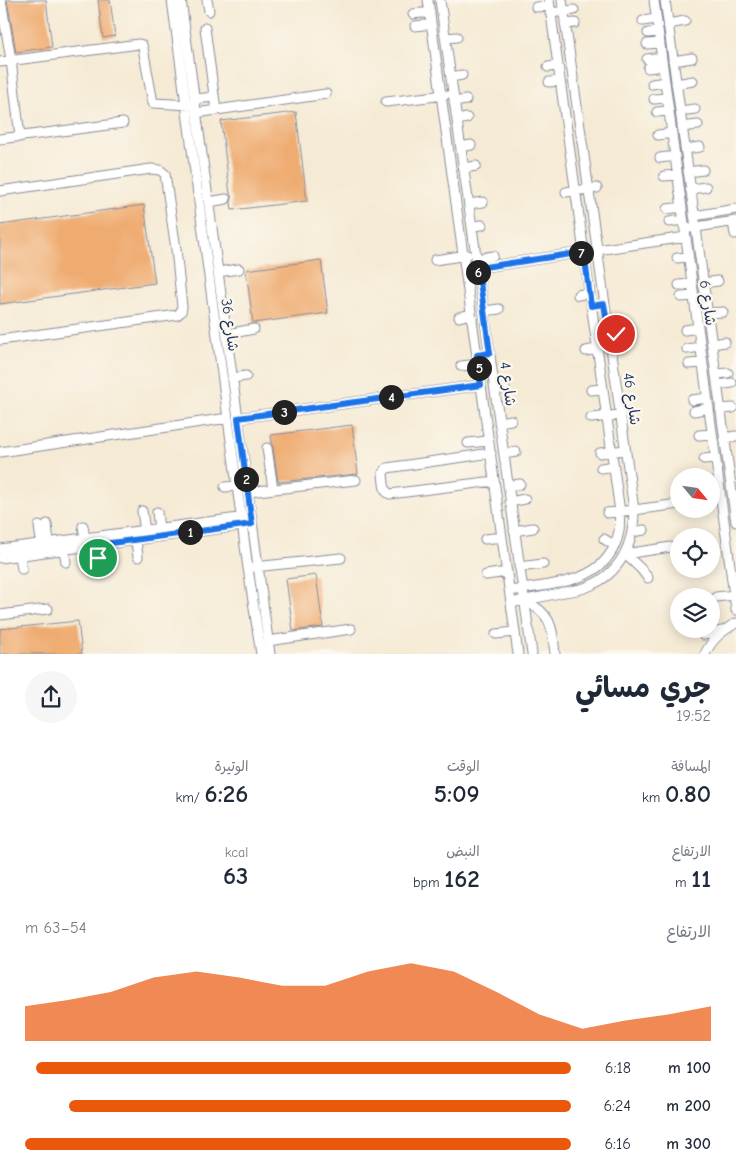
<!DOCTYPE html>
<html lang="ar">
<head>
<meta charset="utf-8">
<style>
  :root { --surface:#fff; --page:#f6f6f7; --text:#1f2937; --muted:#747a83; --accent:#ea580c }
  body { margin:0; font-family:"Comic Neue","Playpen Sans Arabic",sans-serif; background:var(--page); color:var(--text); direction:rtl; height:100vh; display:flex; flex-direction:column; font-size:19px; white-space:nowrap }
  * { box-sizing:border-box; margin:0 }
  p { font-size:16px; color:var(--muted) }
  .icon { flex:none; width:28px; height:28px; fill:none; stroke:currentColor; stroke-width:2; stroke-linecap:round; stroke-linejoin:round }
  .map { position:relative; height:654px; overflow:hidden; direction:ltr }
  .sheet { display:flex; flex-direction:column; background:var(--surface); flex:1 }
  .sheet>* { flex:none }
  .needle { width:32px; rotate:119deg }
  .buttons { position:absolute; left:670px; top:468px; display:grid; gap:10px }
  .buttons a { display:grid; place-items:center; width:50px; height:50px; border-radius:50%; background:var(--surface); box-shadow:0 2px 12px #0003; font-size:25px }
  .pin { position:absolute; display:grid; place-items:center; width:42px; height:42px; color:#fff; margin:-21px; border:2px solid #fff; border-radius:50%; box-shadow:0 1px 5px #0007 }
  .km { position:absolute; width:25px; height:25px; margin:-12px; border-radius:50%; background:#222; color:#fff; font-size:14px; line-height:25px; text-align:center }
  .round { display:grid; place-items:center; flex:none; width:52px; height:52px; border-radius:26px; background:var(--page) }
  .overview { display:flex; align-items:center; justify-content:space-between; height:85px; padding:0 25px }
  h1 { font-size:28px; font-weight:700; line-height:38px }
  .stats { display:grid; grid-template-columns:repeat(3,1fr); gap:8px; height:85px; padding:5px 25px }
  .stats div { display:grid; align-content:center }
  .stats b { font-size:25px; font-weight:700 }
  .stats small { font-size:14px; font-weight:400 }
  .stats p { font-size:14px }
  .chart { height:140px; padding:10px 25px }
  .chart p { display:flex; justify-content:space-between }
  .chart svg { width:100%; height:90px; margin-top:5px; fill:var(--accent); opacity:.7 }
  ul { padding:0 25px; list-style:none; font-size:16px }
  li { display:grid; grid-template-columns:80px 60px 1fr; align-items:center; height:38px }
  li i { height:12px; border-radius:6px; background:var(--accent) }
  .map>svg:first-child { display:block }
</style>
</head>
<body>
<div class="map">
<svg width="736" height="654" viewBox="0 0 736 654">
  <rect width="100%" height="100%" fill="#fbf7ec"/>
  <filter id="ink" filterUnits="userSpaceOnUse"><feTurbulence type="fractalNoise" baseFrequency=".02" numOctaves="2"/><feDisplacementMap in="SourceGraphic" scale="10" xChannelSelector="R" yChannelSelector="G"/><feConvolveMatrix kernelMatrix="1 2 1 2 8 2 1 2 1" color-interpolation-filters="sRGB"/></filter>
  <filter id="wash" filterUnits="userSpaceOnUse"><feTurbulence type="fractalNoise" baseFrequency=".0096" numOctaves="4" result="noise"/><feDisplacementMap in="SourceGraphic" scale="20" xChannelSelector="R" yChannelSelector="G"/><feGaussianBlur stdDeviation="1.12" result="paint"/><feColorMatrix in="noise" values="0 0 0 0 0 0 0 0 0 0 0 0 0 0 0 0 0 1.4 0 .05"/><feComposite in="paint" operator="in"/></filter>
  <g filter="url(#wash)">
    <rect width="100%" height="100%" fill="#f5ead4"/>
    <g id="blocks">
      <path fill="#efac71" d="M 7,0 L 46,0 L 52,47 L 16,52 Z
        M 98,0 L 110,0 L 115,36 L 103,38 Z
        M 296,112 L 307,201 L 232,210 L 231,202 L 232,198 L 230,194 L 221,121 Z
        M 144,205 L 155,283 L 0,304 L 0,225 Z
        M 321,260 L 328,313 L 253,323 L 246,270 Z
        M 352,425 L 358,474 L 278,482 L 271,435 Z
        M 316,575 L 323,627 L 293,631 L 286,579 Z
        M 78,621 L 82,654 L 0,654 L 0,629 Z"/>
    </g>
  </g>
  <g filter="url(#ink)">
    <use href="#blocks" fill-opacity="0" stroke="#888c99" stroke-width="1"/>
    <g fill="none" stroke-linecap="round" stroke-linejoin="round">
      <defs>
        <path id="minor" d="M 1,0 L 11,60 L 20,137
          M 172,0 L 248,568 L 261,654
          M 181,0 L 270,654
          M 207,0 L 209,11
          M 428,0 L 518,654
          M 440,0 L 532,654
          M 654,0 L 736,610
          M 665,0 L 736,522
          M 536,7 L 550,6
          M 550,13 L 574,10
          M 413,14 L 430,12
          M 643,21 L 656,19
          M 565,24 L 575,23
          M 668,24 L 685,21
          M 415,26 L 431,24
          M 205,28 L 216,110
          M 648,33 L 658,32
          M 446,38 L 457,37
          M 647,44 L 660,43
          M 647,59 L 661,57
          M 673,61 L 692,58
          M 0,62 L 139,44 L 142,45 L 143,48 L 153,103 L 191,105
          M 548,67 L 558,66
          M 648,68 L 663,66
          M 451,77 L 462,75
          M 549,82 L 560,81
          M 652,84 L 665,82
          M 676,84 L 693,81
          M 195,99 L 214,97
          M 654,99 L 667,98
          M 386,102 L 445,95
          M 454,102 L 466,100
          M 680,111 L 695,109
          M 657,112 L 669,111
          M 196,113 L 326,94
          M 457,120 L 467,118
          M 682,127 L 698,125
          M 658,135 L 672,133
          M 0,139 L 123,123
          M 461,147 L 471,145
          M 685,149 L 700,147
          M 660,158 L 675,156
          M 464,168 L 476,166
          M 688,172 L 703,170
          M 664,176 L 677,175
          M 690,189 L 706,187
          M 0,191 L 151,169 L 160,170 L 165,174 L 176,249 L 182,307 L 181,312 L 177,315 L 0,340
          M 566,192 L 597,188
          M 209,202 L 226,199
          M 469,204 L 483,202
          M 667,209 L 682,207
          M 694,216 L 736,209
          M 669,222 L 683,220
          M 733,222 L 735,234
          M 472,226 L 482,225
          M 690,228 L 736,221
          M 597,250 L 686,237
          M 677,258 L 688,257
          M 476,259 L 493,256
          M 435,260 L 467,255
          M 478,268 L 584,252
          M 218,272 L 239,269
          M 703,283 L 718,281
          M 679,285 L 692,284
          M 578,295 L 589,293
          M 681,297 L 694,296
          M 484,311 L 499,309
          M 707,313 L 723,312
          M 459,317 L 471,314
          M 685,330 L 698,328
          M 227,334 L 254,329
          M 712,344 L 725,342
          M 687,349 L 700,347
          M 586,351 L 597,349
          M 689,364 L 702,363
          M 461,366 L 478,364
          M 716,374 L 728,373
          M 232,378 L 246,376
          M 717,385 L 732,383
          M 495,390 L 505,388
          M 591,390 L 603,389
          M 692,400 L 707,398
          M 720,409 L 733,408
          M 694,411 L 709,408
          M 238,418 L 481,385
          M 591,418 L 620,415
          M 499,422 L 511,420
          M 699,435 L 712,434
          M 724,438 L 736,436
          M 468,443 L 489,441
          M 267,448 L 273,489
          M 0,452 L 228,418
          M 491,453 L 387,468 L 383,473 C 384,480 383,492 390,494 L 494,481
          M 600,453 L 625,450
          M 504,454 L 516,452
          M 704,459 L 715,458
          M 601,468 L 614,466
          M 508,486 L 520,484
          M 225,487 L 237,486
          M 248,492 L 356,480
          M 510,502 L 525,499
          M 142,511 L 145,531
          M 157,512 L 159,529
          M 607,513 L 634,510 L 679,504
          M 47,524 L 49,543
          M 39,526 L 42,548
          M 83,526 L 85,538
          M 514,531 L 533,528
          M 632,532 L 644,530
          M 485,539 L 502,537
          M 604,539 L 614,545
          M 136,540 L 138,557
          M 96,545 L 98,558
          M 0,549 L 246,517
          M 64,550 L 66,562
          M 625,554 L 671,547
          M 625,554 L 641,569 L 648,578
          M 20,556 L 22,569
          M 0,558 L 247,525
          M 254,567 L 341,558
          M 519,567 L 543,564
          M 486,575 L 507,572
          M 510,591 C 552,583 609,585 619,531 C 620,525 619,518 620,512 L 549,0
          M 716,597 L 734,595
          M 524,600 C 552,614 552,626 555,654
          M 511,603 C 529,599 547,596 564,592 C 571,591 580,590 587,587 C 620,574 634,545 634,510 L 562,0
          M 0,615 L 48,609
          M 496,634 L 515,632
          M 703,635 L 722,631
          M 268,641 L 351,629
          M 705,654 C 712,639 722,631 736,623"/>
      </defs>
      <use href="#minor" stroke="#888c99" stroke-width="11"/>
      <use href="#minor" stroke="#fff" stroke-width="9"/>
    </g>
  </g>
  <g fill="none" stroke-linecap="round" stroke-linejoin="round" filter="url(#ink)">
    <defs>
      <path id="route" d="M 98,558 L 96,545 L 252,524 L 238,418 L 481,385 L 477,355 L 490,353 L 478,268 L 584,252 L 591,306 L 604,304 L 609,335 L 616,334"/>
    </defs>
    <use href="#route" stroke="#fff" stroke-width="10"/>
    <use href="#route" stroke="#1a73e8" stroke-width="6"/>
  </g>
  <g text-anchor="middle" stroke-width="5" stroke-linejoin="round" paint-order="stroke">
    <g font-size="15" fill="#1b2f5e" stroke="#fbf7ec">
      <text transform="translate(708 303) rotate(82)" y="5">شارع 6</text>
      <text transform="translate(230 325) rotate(82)" y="5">شارع 36</text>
      <text transform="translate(508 384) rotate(82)" y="5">شارع 4</text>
      <text transform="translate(632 399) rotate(82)" y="5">شارع 46</text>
    </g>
  </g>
</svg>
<div class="buttons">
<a><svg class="needle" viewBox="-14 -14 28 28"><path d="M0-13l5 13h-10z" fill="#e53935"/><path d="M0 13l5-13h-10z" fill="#747a83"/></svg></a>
<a><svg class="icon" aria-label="locate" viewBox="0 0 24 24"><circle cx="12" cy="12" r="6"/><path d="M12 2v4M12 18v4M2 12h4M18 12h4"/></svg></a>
<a><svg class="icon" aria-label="layers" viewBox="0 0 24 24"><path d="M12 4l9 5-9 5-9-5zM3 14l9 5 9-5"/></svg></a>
</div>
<div class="pin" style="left:98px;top:558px;background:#1e9e55"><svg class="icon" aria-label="arrive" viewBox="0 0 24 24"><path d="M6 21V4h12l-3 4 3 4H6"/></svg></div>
<div class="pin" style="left:616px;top:334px;background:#d93025"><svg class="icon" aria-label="check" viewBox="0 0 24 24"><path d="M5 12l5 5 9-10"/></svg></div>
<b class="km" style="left:190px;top:532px">1</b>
<b class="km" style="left:246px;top:479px">2</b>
<b class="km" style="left:284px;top:412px">3</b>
<b class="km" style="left:391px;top:397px">4</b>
<b class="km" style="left:479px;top:368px">5</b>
<b class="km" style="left:478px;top:272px">6</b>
<b class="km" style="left:581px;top:253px">7</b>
</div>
<section class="sheet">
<div class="overview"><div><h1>جري مسائي</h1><p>19:52</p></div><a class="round"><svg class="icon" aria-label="share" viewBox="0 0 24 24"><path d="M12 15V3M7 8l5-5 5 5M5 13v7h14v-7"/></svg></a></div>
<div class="stats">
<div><p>المسافة</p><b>0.80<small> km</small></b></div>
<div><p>الوقت</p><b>5:09</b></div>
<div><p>الوتيرة</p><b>6:26<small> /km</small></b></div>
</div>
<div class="stats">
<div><p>الارتفاع</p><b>11<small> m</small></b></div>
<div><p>النبض</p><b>162<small> bpm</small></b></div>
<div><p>kcal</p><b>63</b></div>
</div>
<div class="chart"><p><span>الارتفاع</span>54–63 m</p>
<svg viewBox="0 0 160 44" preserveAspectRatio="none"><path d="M0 44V27L10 24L20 20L30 13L40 10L50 13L60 17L70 17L80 10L90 6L100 10L110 20L120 31L130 38L140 34L150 31L160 27V44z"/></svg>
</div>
<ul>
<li><b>100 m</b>6:18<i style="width:98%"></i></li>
<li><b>200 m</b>6:24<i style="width:92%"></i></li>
<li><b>300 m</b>6:16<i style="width:100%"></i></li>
</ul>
</section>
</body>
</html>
